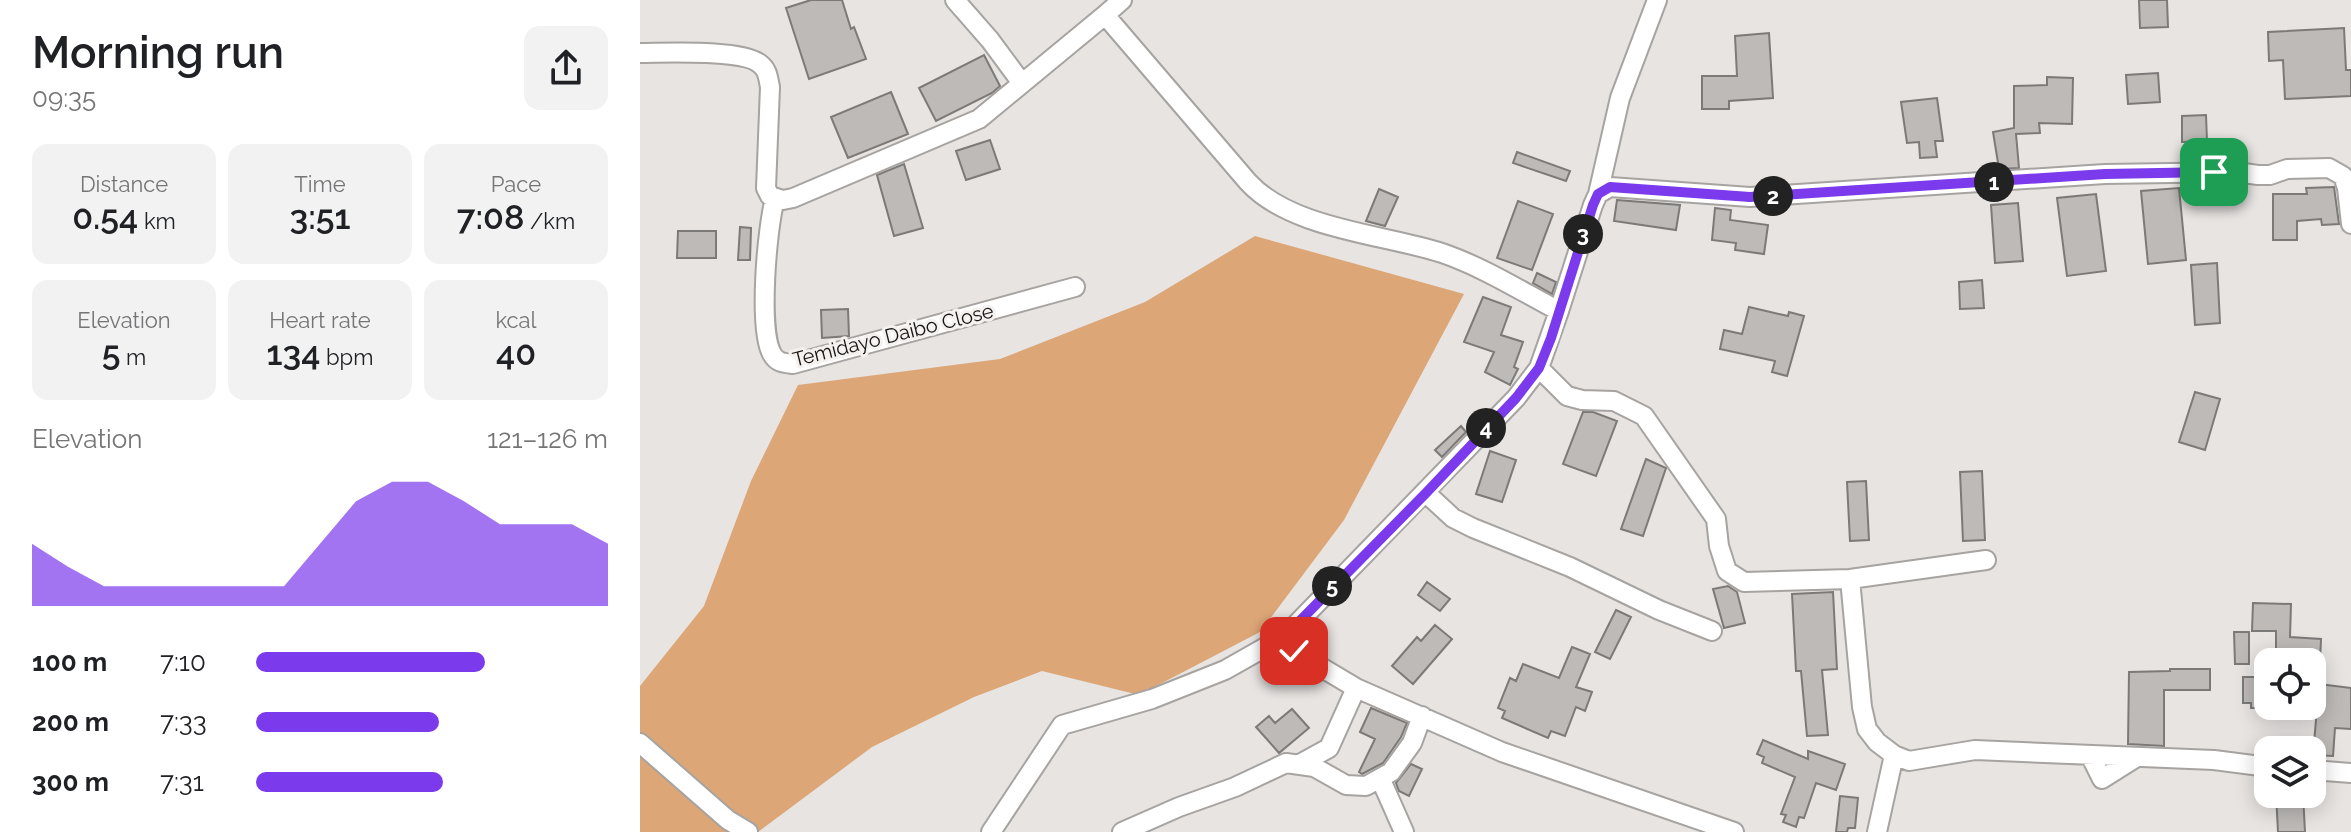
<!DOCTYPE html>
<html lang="en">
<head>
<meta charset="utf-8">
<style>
  :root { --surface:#fff; --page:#f2f2f2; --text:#202124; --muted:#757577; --accent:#7c3aed }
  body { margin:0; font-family:Raleway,sans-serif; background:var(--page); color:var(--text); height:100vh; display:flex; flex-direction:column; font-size:30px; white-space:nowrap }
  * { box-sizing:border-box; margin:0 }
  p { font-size:26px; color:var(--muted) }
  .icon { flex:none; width:44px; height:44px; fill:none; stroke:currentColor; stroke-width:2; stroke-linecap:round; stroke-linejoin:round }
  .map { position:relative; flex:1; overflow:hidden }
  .side { display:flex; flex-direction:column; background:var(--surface); width:640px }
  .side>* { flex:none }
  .fabs { position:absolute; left:1614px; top:648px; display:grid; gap:16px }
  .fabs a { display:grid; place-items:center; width:72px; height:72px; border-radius:16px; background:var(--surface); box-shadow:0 4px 20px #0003; font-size:40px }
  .pin { position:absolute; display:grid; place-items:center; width:68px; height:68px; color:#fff; margin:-34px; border-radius:16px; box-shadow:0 4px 12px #0006 }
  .km { position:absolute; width:40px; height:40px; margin:-20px; border-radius:50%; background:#222; color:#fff; font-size:22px; line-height:40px; text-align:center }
  .round { display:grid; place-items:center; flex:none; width:84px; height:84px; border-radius:16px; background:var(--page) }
  .headline { display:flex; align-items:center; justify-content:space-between; height:136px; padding:0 32px }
  h1 { font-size:44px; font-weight:600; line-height:60px }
  .figures { display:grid; grid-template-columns:repeat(3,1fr); gap:12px; height:136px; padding:8px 32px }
  .figures div { display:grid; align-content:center; border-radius:16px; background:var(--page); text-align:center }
  .figures b { font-size:34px; font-weight:600 }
  .figures small { font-size:22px; font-weight:400 }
  .figures p { font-size:22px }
  .chart { height:224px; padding:16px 32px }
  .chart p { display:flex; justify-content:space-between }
  .chart svg { width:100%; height:144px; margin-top:8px; fill:var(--accent); opacity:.7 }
  ul { padding:0 32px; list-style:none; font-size:26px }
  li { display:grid; grid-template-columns:128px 96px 1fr; align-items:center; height:60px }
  li i { height:20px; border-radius:10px; background:var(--accent) }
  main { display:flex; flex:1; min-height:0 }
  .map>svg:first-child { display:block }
</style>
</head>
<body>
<main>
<section class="side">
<div class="headline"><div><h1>Morning run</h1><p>09:35</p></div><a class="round"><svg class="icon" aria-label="share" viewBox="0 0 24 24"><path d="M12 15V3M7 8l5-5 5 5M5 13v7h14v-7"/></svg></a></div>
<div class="figures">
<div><p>Distance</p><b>0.54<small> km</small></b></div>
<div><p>Time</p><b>3:51</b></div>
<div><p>Pace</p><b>7:08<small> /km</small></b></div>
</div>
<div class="figures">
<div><p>Elevation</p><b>5<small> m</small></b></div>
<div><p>Heart rate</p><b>134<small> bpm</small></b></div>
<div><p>kcal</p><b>40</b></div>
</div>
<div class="chart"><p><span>Elevation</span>121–126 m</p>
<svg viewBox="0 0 160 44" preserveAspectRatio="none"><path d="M0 44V25L10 32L20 38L30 38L40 38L50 38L60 38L70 38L80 25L90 12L100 6L110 6L120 12L130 19L140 19L150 19L160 25V44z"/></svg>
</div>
<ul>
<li><b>100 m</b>7:10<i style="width:65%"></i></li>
<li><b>200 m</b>7:33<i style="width:52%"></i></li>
<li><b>300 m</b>7:31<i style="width:53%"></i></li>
</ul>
</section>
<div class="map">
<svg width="1711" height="832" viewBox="0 0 1711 832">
  <rect width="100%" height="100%" fill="#e7e4e2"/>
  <path fill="#dca677" d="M 615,236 L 824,294 L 704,520 L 620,632 L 499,695 L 402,671 L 334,697 L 232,747 L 118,832 L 0,832 L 0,686 L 64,606 L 111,481 L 158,385 L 360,359 L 505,302 Z"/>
  <path fill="#bdbab8" stroke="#7c7a78" stroke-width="2" d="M 171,0 L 202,0 L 211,29 L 214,27 L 226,59 L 169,79 L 146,8 Z
    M 1499,0 L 1527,0 L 1528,27 L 1500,28 Z
    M 1704,28 L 1706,70 L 1711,70 L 1711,96 L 1645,99 L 1643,60 L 1629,61 L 1628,32 Z
    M 1129,33 L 1133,98 L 1089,101 L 1089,109 L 1062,109 L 1062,76 L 1097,76 L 1095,36 Z
    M 344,55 L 360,86 L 352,93 L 296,121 L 279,88 Z
    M 1518,73 L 1520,102 L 1488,104 L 1486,75 Z
    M 1407,77 L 1433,78 L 1432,124 L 1399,123 L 1400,133 L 1376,134 L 1379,168 L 1359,169 L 1353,132 L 1374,128 L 1374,86 L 1407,85 Z
    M 251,92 L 268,134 L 208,158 L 191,117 Z
    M 1297,98 L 1303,141 L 1295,141 L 1297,157 L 1280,158 L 1279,142 L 1267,143 L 1261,102 Z
    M 1566,115 L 1567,141 L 1542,142 L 1542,116 Z
    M 350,140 L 360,169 L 326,180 L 316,151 Z
    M 877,152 L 930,171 L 926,181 L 873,163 Z
    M 264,164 L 283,228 L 254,236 L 237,175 Z
    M 1694,187 L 1699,224 L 1682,225 L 1681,219 L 1657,221 L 1657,240 L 1633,240 L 1633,194 L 1667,194 L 1666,188 Z
    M 1539,188 L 1546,260 L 1508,264 L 1501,191 Z
    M 739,189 L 758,197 L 745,226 L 726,221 Z
    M 1456,194 L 1466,271 L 1427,276 L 1417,198 Z
    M 977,200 L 1040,205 L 1036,230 L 974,221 Z
    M 878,201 L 913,214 L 892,270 L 857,258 Z
    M 1378,203 L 1383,261 L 1355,263 L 1351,205 Z
    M 1075,208 L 1091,210 L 1090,220 L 1128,225 L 1124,254 L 1095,250 L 1096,243 L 1072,240 Z
    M 100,227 L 111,228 L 110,260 L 98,260 Z
    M 38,231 L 76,231 L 76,258 L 37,258 Z
    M 1577,263 L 1580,323 L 1555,325 L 1551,265 Z
    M 897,273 L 916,282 L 912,294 L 893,283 Z
    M 1342,280 L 1344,308 L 1320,309 L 1319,282 Z
    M 843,297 L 871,307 L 861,335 L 883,342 L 874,367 L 878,369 L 870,385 L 845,372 L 854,352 L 824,342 Z
    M 1109,307 L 1148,316 L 1149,312 L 1164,316 L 1147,376 L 1132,372 L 1135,361 L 1080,349 L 1084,330 L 1102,334 Z
    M 208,309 L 209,336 L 182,338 L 181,310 Z
    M 1555,392 L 1580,399 L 1565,450 L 1539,442 Z
    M 943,412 L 953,412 L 977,421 L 956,476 L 923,464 Z
    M 821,426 L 826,432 L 802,457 L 795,450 Z
    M 850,451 L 876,460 L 862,502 L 836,494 Z
    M 1006,459 L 1026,468 L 1003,536 L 981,529 Z
    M 1342,471 L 1345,540 L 1323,541 L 1320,472 Z
    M 1226,481 L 1229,540 L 1210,541 L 1207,482 Z
    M 787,582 L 810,599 L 800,611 L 778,595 Z
    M 1088,586 L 1097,592 L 1105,623 L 1084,628 L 1073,589 Z
    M 1193,592 L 1197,669 L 1182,670 L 1188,735 L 1167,736 L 1161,671 L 1156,671 L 1152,594 Z
    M 1613,603 L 1651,604 L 1650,637 L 1681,639 L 1680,662 L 1660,662 L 1661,655 L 1636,654 L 1636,631 L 1612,631 Z
    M 976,610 L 991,617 L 970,659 L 955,652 Z
    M 795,625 L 812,639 L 773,684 L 752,666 L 777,637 L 781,641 Z
    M 1594,632 L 1609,632 L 1609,664 L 1595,664 Z
    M 932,647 L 950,654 L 936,687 L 952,692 L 945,711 L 936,707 L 925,736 L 911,731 L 908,738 L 862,718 L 865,711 L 858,708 L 870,678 L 876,681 L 883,664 L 919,678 Z
    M 1530,669 L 1570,669 L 1570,690 L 1524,690 L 1524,746 L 1488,744 L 1489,672 L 1530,671 Z
    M 1603,677 L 1628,677 L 1628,708 L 1611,708 L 1611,703 L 1603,703 Z
    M 1679,684 L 1711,688 L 1711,729 L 1695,728 L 1693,756 L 1673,755 Z
    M 731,708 L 767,723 L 761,737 L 743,763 L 722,774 L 719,772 L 735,739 L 720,732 Z
    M 652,709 L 669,728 L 639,753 L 616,727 L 629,716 L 635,723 Z
    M 1123,740 L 1168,759 L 1168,751 L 1205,764 L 1196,790 L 1176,783 L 1164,818 L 1159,817 L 1156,827 L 1143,822 L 1146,815 L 1141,814 L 1155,777 L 1122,763 L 1124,757 L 1117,754 Z
    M 771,764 L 782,769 L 769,796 L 759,791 L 756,783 Z
    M 1636,794 L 1663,794 L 1665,832 L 1638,832 Z
    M 1200,796 L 1218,798 L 1215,828 L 1208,828 L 1207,832 L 1196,832 Z"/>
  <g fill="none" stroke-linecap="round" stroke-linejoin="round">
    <defs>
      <path id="minor" d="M 315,0 L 350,40 L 381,82
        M 465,15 L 482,0
        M 0,53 C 26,53 103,49 120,64 C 128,70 128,78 130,87 L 126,188 L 130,196 L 143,200 L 153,198 L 339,119 L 465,15 L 608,182 C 651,229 743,234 802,253 C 843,267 881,291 919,311 L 899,368 L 876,398 L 645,636 L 585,670 L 512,699 L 422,725 L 351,832
        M 958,194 L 980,98 L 1017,0
        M 135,199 C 127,227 118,329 132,354 C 137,363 144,363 153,364 L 435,287
        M 919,311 L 953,205 L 958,194 L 970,187 L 1110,197 L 1465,174 L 1596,172 L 1618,175 L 1630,175 L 1647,169 L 1689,168 L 1703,176 L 1707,188 L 1711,224
        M 899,368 L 927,396 L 942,400 L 974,401 L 1004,416 L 1076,519 L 1079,546 L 1087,571 L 1104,582 L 1210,579 L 1346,560
        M 786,493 L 813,518 L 833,528 L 930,567 L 1019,610 L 1072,631
        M 1210,579 L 1222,707 L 1227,729 L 1237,742 L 1254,755 L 1269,761 L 1335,750 L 1574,760 L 1628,767
        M 645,636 L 654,651 L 716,688 L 862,752 L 1094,832
        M 0,743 L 88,820 L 108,832
        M 1450,755 L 1462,779 L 1497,757
        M 660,764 L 689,748 L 716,688
        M 1672,770 L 1711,773
        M 741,780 L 764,832
        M 482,832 L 539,807 L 595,787 L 646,763 L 674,767 L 706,785 L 726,786 L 751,772 L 772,743 L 782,716
        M 1237,832 L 1254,755"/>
    </defs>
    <use href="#minor" stroke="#a6a3a1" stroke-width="22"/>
    <use href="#minor" stroke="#fff" stroke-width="18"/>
  </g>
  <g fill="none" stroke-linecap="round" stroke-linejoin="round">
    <defs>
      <path id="route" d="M 654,651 L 645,636 L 786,493 L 876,398 L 899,368 L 911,338 L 953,205 L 958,194 L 970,187 L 1110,197 L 1465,174 L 1574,172"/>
    </defs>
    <use href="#route" stroke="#fff" stroke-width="16"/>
    <use href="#route" stroke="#7c3aed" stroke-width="10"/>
  </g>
  <g text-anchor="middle" stroke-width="6" stroke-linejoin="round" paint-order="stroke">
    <g font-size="20" fill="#161514" stroke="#f4f1ef">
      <text transform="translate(253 335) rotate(-14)" y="7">Temidayo Daibo Close</text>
    </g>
  </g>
</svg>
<div class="fabs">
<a><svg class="icon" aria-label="locate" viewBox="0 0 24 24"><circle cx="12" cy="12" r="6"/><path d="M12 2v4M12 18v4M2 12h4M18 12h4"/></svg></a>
<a><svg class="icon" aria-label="layers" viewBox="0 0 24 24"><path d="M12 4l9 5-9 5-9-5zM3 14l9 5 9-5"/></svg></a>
</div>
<div class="pin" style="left:1574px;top:172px;background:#1e9e55"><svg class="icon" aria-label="arrive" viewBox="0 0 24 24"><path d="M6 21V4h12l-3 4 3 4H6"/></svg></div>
<div class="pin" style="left:654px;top:651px;background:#d93025"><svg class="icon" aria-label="check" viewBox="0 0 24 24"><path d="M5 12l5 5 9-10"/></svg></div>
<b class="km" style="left:1354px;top:182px">1</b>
<b class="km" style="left:1133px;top:196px">2</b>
<b class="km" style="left:943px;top:234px">3</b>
<b class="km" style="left:846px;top:428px">4</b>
<b class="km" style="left:692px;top:586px">5</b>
</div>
</main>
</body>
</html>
